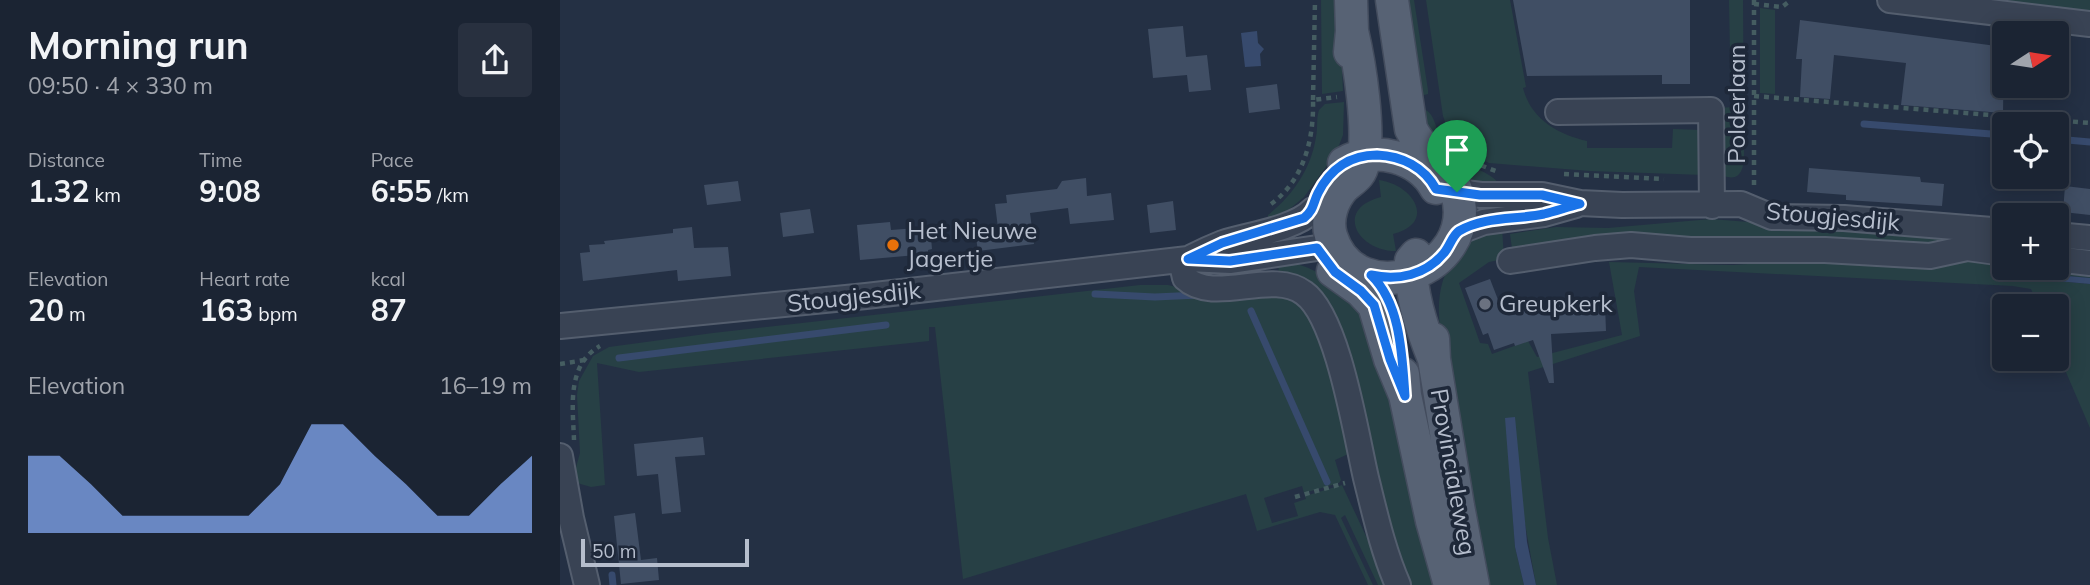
<!DOCTYPE html>
<html lang="en">
<head>
<meta charset="utf-8">
<style>
  :root { --surface:#1b2433; --page:#28303f; --text:#f1f3f6; --muted:#a0a4ac; --line:#39414e; --accent:#8ab1ff }
  body { margin:0; font-family:Mulish,sans-serif; background:var(--page); color:var(--text); height:100vh; display:flex; flex-direction:column; font-size:26px; white-space:nowrap }
  * { box-sizing:border-box; margin:0 }
  p { font-size:23px; color:var(--muted) }
  .icon { flex:none; width:38px; height:38px; fill:none; stroke:currentColor; stroke-width:2; stroke-linecap:round; stroke-linejoin:round }
  .map { position:relative; flex:1; overflow:hidden }
  .panel { display:flex; flex-direction:column; background:var(--surface); width:560px }
  .panel>* { flex:none }
  .needle { width:46px; rotate:78deg }
  .controls { position:absolute; left:1432px; top:21px; display:grid; gap:14px }
  .controls a { display:grid; place-items:center; width:77px; height:77px; border-radius:7px; background:var(--surface); box-shadow:0 4px 18px #0003,0 0 0 2px var(--line); font-size:35px }
  .scale { position:absolute; left:21px; bottom:18px; width:168px; box-sizing:border-box; padding-left:7px; border:4px solid #b6becd; border-top:0; font-size:19px; line-height:24px; white-space:nowrap; color:#b6becd; -webkit-text-stroke:5px #1e2839; paint-order:stroke }
  .pin { position:absolute; display:grid; place-items:center; width:60px; height:60px; color:#fff; margin:-72px -30px; border-radius:50% 50% 50% 0; rotate:-45deg; box-shadow:0 0 7px #0007 }
  .pin .icon { rotate:45deg }
  .round { display:grid; place-items:center; flex:none; width:74px; height:74px; border-radius:7px; background:var(--page) }
  .headline { display:flex; align-items:center; justify-content:space-between; height:119px; padding:0 28px }
  h1 { font-size:38px; font-weight:700; line-height:52px }
  .figures { display:grid; grid-template-columns:repeat(3,1fr); gap:10px; height:119px; padding:7px 28px }
  .figures div { display:grid; align-content:center }
  .figures b { font-size:30px; font-weight:700 }
  .figures small { font-size:19px; font-weight:400 }
  .figures p { font-size:19px }
  .chart { height:196px; padding:14px 28px }
  .chart p { display:flex; justify-content:space-between }
  .chart svg { width:100%; height:126px; margin-top:7px; fill:var(--accent); opacity:.7 }
  main { display:flex; flex:1; min-height:0 }
  .map>svg:first-child { display:block }
</style>
</head>
<body>
<main>
<section class="panel">
<div class="headline"><div><h1>Morning run</h1><p>09:50 · 4 × 330 m</p></div><a class="round"><svg class="icon" aria-label="share" viewBox="0 0 24 24"><path d="M12 15V3M7 8l5-5 5 5M5 13v7h14v-7"/></svg></a></div>
<div class="figures">
<div><p>Distance</p><b>1.32<small> km</small></b></div>
<div><p>Time</p><b>9:08</b></div>
<div><p>Pace</p><b>6:55<small> /km</small></b></div>
</div>
<div class="figures">
<div><p>Elevation</p><b>20<small> m</small></b></div>
<div><p>Heart rate</p><b>163<small> bpm</small></b></div>
<div><p>kcal</p><b>87</b></div>
</div>
<div class="chart"><p><span>Elevation</span>16–19 m</p>
<svg viewBox="0 0 160 44" preserveAspectRatio="none"><path d="M0 44V17L10 17L20 27L30 38L40 38L50 38L60 38L70 38L80 27L90 6L100 6L110 17L120 27L130 38L140 38L150 27L160 17V44z"/></svg>
</div>
</section>
<div class="map">
<svg width="1530" height="585" viewBox="0 0 1530 585">
  <rect width="100%" height="100%" fill="#243044"/>
  <path fill="#274045" d="M 761,0 L 779,0 L 783,91 L 762,94 Z
    M 839,0 L 854,0 L 868,90 L 868,94 L 854,98 Z
    M 866,0 L 950,0 L 966,87 L 963,88 C 971,119 997,134 1027,141 L 1027,148 L 1112,148 L 1113,129 L 1140,130 L 1144,175 L 1030,171 L 929,163 L 905,151 L 888,130 L 883,116 Z
    M 1169,0 L 1183,0 L 1184,154 C 1184,168 1181,182 1164,176 L 1162,108 L 1171,107 Z
    M 1416,0 L 1530,0 L 1530,14 Z
    M 1200,8 L 1215,10 L 1215,94 L 1200,93 Z
    M 784,102 L 783,135 L 776,153 L 744,197 L 726,212 L 708,221 L 708,215 C 733,195 751,169 756,137 C 758,128 756,119 759,110 L 765,104 Z
    M 864,109 C 875,114 875,127 880,137 C 882,143 888,149 893,154 C 905,166 933,173 938,183 L 918,183 L 904,175 L 860,124 Z
    M 819,180 C 854,185 877,223 833,234 L 836,251 C 797,251 774,209 821,197 Z
    M 1151,219 L 1386,238 L 1386,246 L 953,256 L 950,234 L 996,227 L 1048,228 Z
    M 942,227 L 944,259 L 929,262 L 899,283 L 920,343 L 928,344 L 932,354 L 968,341 L 977,357 L 1062,335 L 1049,262 L 1173,265 L 1187,264 L 1188,255 L 1405,260 L 1444,257 L 1444,268 L 1530,267 L 1530,278 L 1441,270 L 1441,276 L 1530,284 L 1530,428 L 1496,349 L 1496,306 L 1478,306 L 1471,289 L 1453,286 L 1079,267 L 1074,291 L 1080,336 L 968,372 L 988,538 L 997,585 L 976,585 L 946,418 L 955,547 L 964,585 L 922,585 L 880,327 C 876,295 882,267 906,244 C 916,235 931,232 942,227 Z
    M 718,260 C 762,266 784,289 811,323 L 877,585 L 846,585 L 771,311 L 719,276 Z
    M 580,285 L 608,285 L 629,290 L 718,289 L 750,306 L 795,451 L 775,460 L 781,480 L 779,483 L 744,493 L 742,486 L 704,498 L 712,523 L 738,516 L 734,503 L 746,499 L 745,496 L 782,485 L 829,585 L 818,585 L 785,515 L 781,518 L 813,585 L 808,585 L 775,515 L 760,512 L 697,531 L 686,494 L 403,579 L 375,327 L 369,327 L 369,341 L 79,372 L 37,363 L 45,485 L 31,487 L 17,483 L 15,471 L 20,453 L 17,395 L 19,381 L 33,356 L 49,347 L 153,333 Z"/>
  <path fill="#374a6d" d="M 697,31 L 698,43 L 704,49 L 700,54 L 701,66 L 685,67 L 681,33 Z
    M 1441,270 L 1530,278 L 1530,284 L 1441,276 Z
    M 955,417 L 967,542 L 976,585 L 964,585 L 955,547 L 945,418 Z"/>
  <g fill="none" stroke-linecap="round" stroke-linejoin="round">
    <path stroke="#374a6d" stroke-width="7" d="M 1304,124 L 1444,135
      M 1496,139 L 1530,142
      M 535,294 L 595,297 L 639,295
      M 691,311 L 767,482
      M 59,358 L 326,325
      M 52,575 L 53,585"/>
  </g>
  <path fill="#404e64" d="M 953,0 L 1130,0 L 1130,84 L 1102,84 L 1102,75 L 967,76 Z
    M 1240,20 L 1444,47 L 1443,113 L 1341,105 L 1346,63 L 1274,55 L 1270,99 L 1240,97 L 1242,59 L 1236,59 Z
    M 623,26 L 626,57 L 647,55 L 651,90 L 629,92 L 627,75 L 593,78 L 588,29 Z
    M 717,84 L 720,109 L 689,113 L 686,88 Z
    M 1249,168 L 1360,177 L 1361,182 L 1384,184 L 1382,206 L 1286,200 L 1286,195 L 1247,192 Z
    M 526,178 L 527,196 L 551,193 L 554,220 L 510,224 L 508,208 L 470,213 L 474,244 L 418,251 L 415,231 L 438,228 L 435,204 L 447,203 L 446,195 L 497,189 L 502,181 Z
    M 178,181 L 181,201 L 147,205 L 144,185 Z
    M 1505,186 L 1530,189 L 1530,215 L 1503,212 Z
    M 613,201 L 616,230 L 590,233 L 587,205 Z
    M 250,209 L 254,233 L 223,237 L 220,213 Z
    M 330,222 L 331,230 L 370,227 L 372,249 L 368,250 L 368,254 L 300,260 L 297,225 Z
    M 132,227 L 134,248 L 168,247 L 171,276 L 118,281 L 117,270 L 23,281 L 20,253 L 30,252 L 29,245 L 45,244 L 44,241 L 113,233 L 113,229 Z
    M 930,279 L 942,310 L 989,308 L 989,301 L 1033,298 L 1033,306 L 1045,305 L 1046,331 L 991,334 L 994,383 L 989,383 L 973,340 L 955,346 L 954,343 L 934,350 L 928,333 L 923,335 L 905,288 Z
    M 143,437 L 145,455 L 115,457 L 121,512 L 102,514 L 98,474 L 77,476 L 74,444 Z
    M 75,513 L 81,560 L 97,558 L 99,580 L 61,584 L 54,516 Z"/>
  <g fill="none" stroke-linecap="round" stroke-linejoin="round">
    <defs>
      <path id="minor" d="M 1330,0 L 1530,24
        M 998,112 L 1151,110 L 1152,206
        M 897,192 L 921,195 L 982,195 L 1020,203 L 1062,205 L 1181,204 L 1212,217 L 1284,218 L 1444,231
        M 895,233 L 924,222 L 984,214 L 1016,205
        M 1496,235 L 1530,238
        M 1407,248 L 1444,253
        M 632,257 C 642,252 653,247 663,243 C 688,235 735,229 753,210
        M 1496,259 L 1530,263
        M 621,260 L 625,278 C 654,305 712,269 744,293 C 778,317 796,435 806,478 C 815,514 823,551 838,585
        M 950,261 L 1035,248 L 1071,245 L 1130,250 L 1265,250 L 1370,256 L 1407,248 L 1408,228
        M 0,326 L 306,296 L 628,259 L 671,261 L 757,248
        M 0,456 L 11,518 L 27,585"/>
      <path id="major" d="M 792,31 C 800,65 810,130 803,163 C 801,176 793,179 784,187 C 772,200 766,219 771,236 C 795,314 920,273 897,193 C 889,166 863,154 851,129 L 832,0
        M 790,52 L 792,31 L 791,0
        M 784,163 C 815,145 859,157 876,188
        M 856,255 L 851,261 C 850,294 862,329 874,359
        M 773,271 L 801,291 L 814,305 L 830,359 L 845,395
        M 873,339 L 874,359 L 898,506 L 913,585
        M 843,374 L 845,395 L 872,521 L 890,585"/>
    </defs>
    <use href="#minor" stroke="#545e6e" stroke-width="28"/>
    <use href="#major" stroke="#434c5d" stroke-width="35"/>
    <path stroke="#455d61" stroke-width="4.5" stroke-dasharray="5 5" stroke-linecap="butt" d="M 1194,0 L 1194,185
      M 1194,4 L 1222,7 L 1231,0
      M 1194,96 L 1530,123
      M 753,100 L 755,0
      M 912,162 L 936,171
      M 1004,174 L 1104,179
      M 711,204 C 744,180 754,139 753,100 L 777,97
      M 0,364 L 25,360
      M 14,440 C 13,408 6,365 40,346
      M 735,497 L 785,483"/>
    <use href="#minor" stroke="#394354" stroke-width="24"/>
    <use href="#major" stroke="#576274" stroke-width="32"/>
  </g>
  <g fill="none" stroke-linecap="round" stroke-linejoin="round">
    <defs>
      <path id="route" d="M 817,155 C 842,156 864,167 876,189 L 920,195 L 982,195 L 1020,204 C 1008,207 996,211 984,214 C 956,220 925,216 899,231 C 892,236 890,246 884,253 C 866,275 838,281 811,275 C 841,304 842,356 845,396 L 830,359 L 814,305 L 801,291 L 775,272 L 757,248 L 670,261 L 628,259 L 662,243 L 744,218 C 754,210 753,203 758,193 C 770,169 790,155 817,155 Z"/>
    </defs>
    <use href="#route" stroke="#fff" stroke-width="14"/>
    <use href="#route" stroke="#1a73e8" stroke-width="9"/>
  </g>
  <circle fill="#e8710a" stroke="#1e2839" stroke-width="2.5" cx="333" cy="245" r="7"/>
  <circle fill="#6b7280" stroke="#1e2839" stroke-width="2.5" cx="925" cy="304" r="7"/>
  <g text-anchor="middle" stroke-width="7" stroke-linejoin="round" paint-order="stroke">
    <g font-size="24" fill="#b6becd" stroke="#1e2839">
      <text transform="translate(1177 104) rotate(-90)" y="8">Polderlaan</text>
      <text transform="translate(1273 217) rotate(5)" y="8">Stougjesdijk</text>
      <text transform="translate(294 297) rotate(-6)" y="8">Stougjesdijk</text>
      <text transform="translate(893 472) rotate(80)" y="8">Provincialeweg</text>
    </g>
    <g font-size="24" fill="#b6becd" stroke="#1e2839" text-anchor="start">
      <text x="347" y="239">Het Nieuwe<tspan x="347" dy="28">Jagertje</tspan></text>
      <text x="939" y="312">Greupkerk</text>
    </g>
  </g>
</svg>
<div class="controls">
<a><svg class="needle" viewBox="-14 -14 28 28"><path d="M0-13l5 13h-10z" fill="#e53935"/><path d="M0 13l5-13h-10z" fill="#a0a4ac"/></svg></a>
<a><svg class="icon" aria-label="locate" viewBox="0 0 24 24"><circle cx="12" cy="12" r="6"/><path d="M12 2v4M12 18v4M2 12h4M18 12h4"/></svg></a>
<a>+</a>
<a>−</a>
</div>
<div class="scale">50 m</div>
<div class="pin" style="left:897px;top:192px;background:#1e9e55"><svg class="icon" aria-label="arrive" viewBox="0 0 24 24"><path d="M6 21V4h12l-3 4 3 4H6"/></svg></div>
</div>
</main>
</body>
</html>
